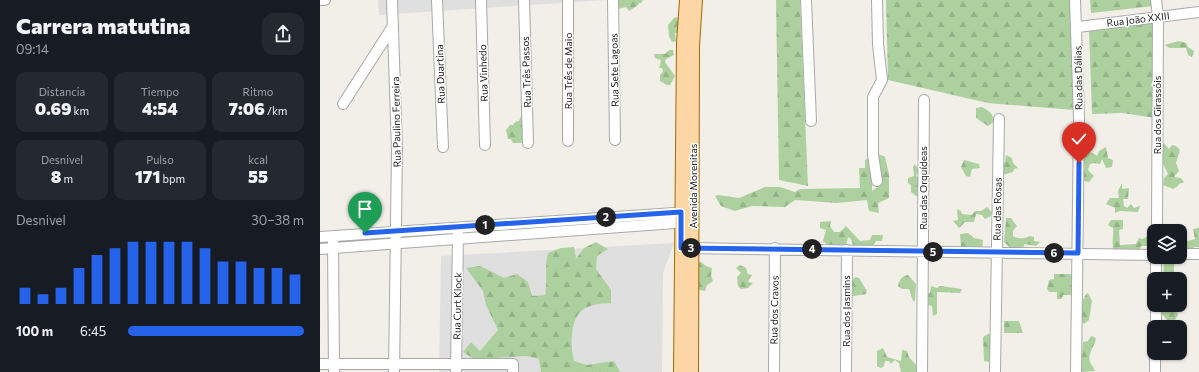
<!DOCTYPE html>
<html lang="es">
<head>
<meta charset="utf-8">
<style>
  :root { --surface:#171b24; --page:#242831; --text:#f1f3f6; --muted:#9ea1a6; --accent:#2563eb }
  body { margin:0; font-family:Commissioner,sans-serif; background:var(--page); color:var(--text); height:100vh; display:flex; flex-direction:column; font-size:15px; white-space:nowrap }
  * { box-sizing:border-box; margin:0 }
  p { font-size:13px; color:var(--muted) }
  .icon { flex:none; width:22px; height:22px; fill:none; stroke:currentColor; stroke-width:2; stroke-linecap:round; stroke-linejoin:round }
  .map { position:relative; flex:1; overflow:hidden }
  .side { display:flex; flex-direction:column; background:var(--surface); width:320px }
  .side>* { flex:none }
  .tools { position:absolute; left:827px; top:224px; display:grid; gap:8px }
  .tools a { display:grid; place-items:center; width:40px; height:40px; border-radius:8px; background:var(--surface); box-shadow:0 1px 3px #0004; font-size:20px }
  .pin { position:absolute; display:grid; place-items:center; width:34px; height:34px; color:#fff; margin:-41px -17px; border-radius:50% 50% 50% 0; rotate:-45deg; box-shadow:0 0 4px #0007 }
  .pin .icon { rotate:45deg }
  .km { position:absolute; width:20px; height:20px; margin:-10px; border-radius:50%; background:#222; color:#fff; font-size:11px; line-height:20px; text-align:center }
  .round { display:grid; place-items:center; flex:none; width:42px; height:42px; border-radius:12px; background:var(--page) }
  .overview { display:flex; align-items:center; justify-content:space-between; height:68px; padding:0 16px }
  h1 { font-size:22px; font-weight:800; line-height:30px }
  .figures { display:grid; grid-template-columns:repeat(3,1fr); gap:6px; height:68px; padding:4px 16px }
  .figures div { display:grid; align-content:center; border-radius:10px; background:var(--page); text-align:center }
  .figures b { font-size:17px; font-weight:800 }
  .figures small { font-size:11px; font-weight:400 }
  .figures p { font-size:11px }
  .chart { height:112px; padding:8px 16px }
  .chart p { display:flex; justify-content:space-between }
  .chart svg { width:100%; height:72px; margin-top:4px; stroke:var(--accent); stroke-width:6 }
  ul { padding:0 16px; list-style:none; font-size:13px }
  li { display:grid; grid-template-columns:64px 48px 1fr; align-items:center; height:30px }
  li i { height:10px; border-radius:5px; background:var(--accent) }
  main { display:flex; flex:1; min-height:0 }
  .map>svg:first-child { display:block }
</style>
</head>
<body>
<main>
<section class="side">
<div class="overview"><div><h1>Carrera matutina</h1><p>09:14</p></div><a class="round"><svg class="icon" aria-label="share" viewBox="0 0 24 24"><path d="M12 15V3M7 8l5-5 5 5M5 13v7h14v-7"/></svg></a></div>
<div class="figures">
<div><p>Distancia</p><b>0.69<small> km</small></b></div>
<div><p>Tiempo</p><b>4:54</b></div>
<div><p>Ritmo</p><b>7:06<small> /km</small></b></div>
</div>
<div class="figures">
<div><p>Desnivel</p><b>8<small> m</small></b></div>
<div><p>Pulso</p><b>171<small> bpm</small></b></div>
<div><p>kcal</p><b>55</b></div>
</div>
<div class="chart"><p><span>Desnivel</span>30–38 m</p>
<svg viewBox="0 0 160 44" preserveAspectRatio="none"><path d="M5 44V34M15 44V38M25 44V34M35 44V22M45 44V14M55 44V10M65 44V6M75 44V6M85 44V6M95 44V6M105 44V10M115 44V18M125 44V18M135 44V22M145 44V22M155 44V26"/></svg>
</div>
<ul>
<li><b>100 m</b>6:45<i style="width:100%"></i></li>
</ul>
</section>
<div class="map">
<svg width="879" height="372" viewBox="0 0 879 372">
  <defs>
    <pattern id="forest-firs" width="22" height="20" patternUnits="userSpaceOnUse"><rect width="22" height="20" fill="#add19e"/><path d="M5 1l3.5 6h-7zM16 11l3.5 6h-7z" fill="#95b388"/></pattern>
  </defs>
  <rect width="100%" height="100%" fill="#f2efe9"/>
  <path fill="#e0dfdf" d="M 58,0 L 286,0 L 59,15 Z
    M 354,243 L 343,273 L 342,372 L 119,372 L 121,256 Z"/>
  <path fill="url(#forest-firs)" d="M 299,0 L 323,0 L 321,3 L 319,3 L 317,6 L 309,11 L 306,7 L 298,9 L 297,6 Z
    M 456,0 L 480,0 L 488,186 L 459,180 Z
    M 566,0 L 750,0 L 753,30 L 754,110 L 668,103 L 568,80 Z
    M 770,0 L 833,0 L 834,6 L 771,13 Z
    M 355,17 L 361,19 L 360,33 L 355,33 L 356,41 L 352,42 L 349,36 L 348,25 Z
    M 834,22 L 835,118 L 803,113 L 772,114 L 769,31 Z
    M 859,41 L 866,43 L 868,47 L 874,51 L 872,57 L 868,55 L 866,48 L 850,48 L 844,45 Z
    M 349,50 L 353,50 L 354,55 L 346,59 L 345,62 L 355,76 L 350,85 L 347,85 L 340,81 L 340,75 L 343,72 L 342,68 L 339,68 L 341,60 L 335,58 L 334,54 L 345,54 Z
    M 662,107 C 669,111 673,113 674,122 L 668,126 L 656,118 L 656,108 Z
    M 202,114 L 205,139 L 201,143 L 193,143 L 191,139 L 188,139 L 186,130 L 190,125 L 193,125 L 195,122 L 199,121 Z
    M 844,143 L 849,149 L 852,145 L 856,146 L 860,150 L 856,163 L 859,171 L 854,177 L 861,178 L 864,182 L 859,184 L 858,186 L 853,189 L 843,185 L 844,178 L 848,174 L 840,157 L 842,145 Z
    M 786,147 L 788,158 L 793,160 L 792,167 L 786,168 L 782,159 L 780,164 L 774,163 L 770,164 L 768,170 L 774,176 L 769,182 L 764,181 L 762,176 L 765,166 L 761,166 L 760,157 L 764,151 L 773,153 L 777,156 L 779,151 Z
    M 556,153 L 565,157 L 569,174 L 569,198 L 558,203 L 559,213 L 549,211 L 547,200 L 517,203 L 475,200 L 465,207 L 432,206 L 415,211 L 401,206 L 395,196 L 398,195 L 419,198 L 445,187 L 460,187 L 475,192 L 480,189 L 540,188 L 539,168 L 545,168 L 545,160 L 548,158 L 552,170 L 552,191 L 560,185 Z
    M 686,155 L 692,158 L 693,163 L 698,168 L 694,169 L 693,172 L 683,175 L 681,164 L 685,162 Z
    M 644,160 L 659,164 L 660,168 L 652,169 L 650,177 L 646,176 L 641,167 Z
    M 594,164 L 599,169 L 596,176 L 601,179 L 600,195 L 596,196 L 591,192 L 591,185 L 588,183 L 588,178 L 594,176 L 593,168 Z
    M 802,183 L 802,189 L 809,188 L 808,199 L 803,199 L 804,206 L 807,208 L 811,204 L 814,208 L 820,206 L 818,212 L 800,211 L 795,213 L 795,208 L 786,204 L 790,198 L 799,198 L 798,191 Z
    M 667,207 L 672,212 L 671,216 L 665,219 L 662,215 L 656,214 L 654,222 L 645,222 L 639,228 L 633,221 L 638,220 L 637,209 L 641,211 L 642,214 L 652,215 L 655,211 L 661,211 Z
    M 686,218 L 691,218 L 697,226 L 693,231 L 693,236 C 698,239 704,239 710,236 L 714,237 L 714,241 L 720,242 L 716,246 L 705,244 L 701,251 L 694,251 L 684,242 Z
    M 791,220 L 803,220 L 803,229 L 799,230 L 800,245 L 816,244 L 819,238 L 823,239 L 832,233 L 834,240 L 831,246 L 821,246 L 819,251 L 794,252 C 791,243 794,237 793,228 L 788,225 Z
    M 511,221 L 510,226 L 514,232 L 520,232 L 526,226 L 540,241 L 550,240 L 552,235 L 563,235 L 562,241 L 556,241 L 551,248 L 545,249 L 533,245 L 531,239 L 528,237 L 526,245 C 515,249 512,249 503,241 L 506,230 L 500,228 L 500,222 Z
    M 879,228 L 879,247 L 874,247 L 872,252 L 861,251 L 860,243 L 875,239 L 873,229 Z
    M 648,233 L 654,238 L 663,240 L 662,250 L 641,248 L 640,234 Z
    M 276,242 L 288,249 L 277,256 L 276,269 L 291,290 L 291,303 C 267,304 255,308 252,334 C 251,344 252,352 254,361 L 267,365 L 294,361 L 300,372 L 221,372 L 219,359 L 206,356 L 154,359 L 143,352 L 151,342 L 160,351 L 178,330 L 166,305 L 163,291 L 146,268 L 160,266 L 184,278 L 197,274 L 208,282 L 212,296 L 225,295 C 228,279 224,270 228,253 L 241,248 L 254,247 L 256,259 L 264,248 Z
    M 851,260 L 854,262 L 854,279 L 843,279 L 844,262 Z
    M 381,262 L 386,266 L 392,268 L 391,276 L 393,281 L 387,285 L 385,291 L 379,290 L 375,275 L 376,263 Z
    M 420,265 L 426,268 L 428,274 L 432,275 L 428,282 L 433,283 L 428,288 L 421,289 L 418,286 L 417,277 L 421,273 L 416,268 Z
    M 734,274 L 751,274 L 755,280 L 754,295 L 743,295 L 742,299 L 737,299 L 737,292 L 729,292 L 727,289 L 729,280 L 734,279 Z
    M 588,275 L 596,284 L 595,301 L 593,301 L 589,289 L 582,289 L 578,286 C 579,280 582,276 588,275 Z
    M 535,277 L 539,278 L 547,291 L 546,294 L 534,296 L 529,295 L 530,282 Z
    M 611,286 L 617,288 L 620,286 L 642,289 L 640,293 L 617,292 L 617,314 L 613,316 L 612,306 L 607,305 L 606,294 L 610,293 Z
    M 768,293 L 772,301 L 769,320 L 764,324 C 758,319 761,297 768,293 Z
    M 844,305 L 857,311 L 858,315 L 855,320 L 848,321 L 841,313 L 840,309 Z
    M 684,321 L 699,321 L 703,333 L 684,333 Z
    M 668,334 L 671,334 L 674,363 L 664,361 L 663,337 Z
    M 771,336 L 776,338 C 775,346 767,354 770,362 C 771,365 774,368 775,371 L 761,372 L 763,342 L 768,341 Z
    M 563,348 L 567,357 L 581,361 L 582,350 L 587,351 L 589,357 L 596,365 L 596,372 L 581,372 L 579,363 L 575,360 L 571,364 L 569,361 L 565,361 L 564,366 L 561,368 L 557,366 L 557,351 Z"/>
  <g fill="none" stroke-linecap="round" stroke-linejoin="round">
    <defs>
      <path id="minor" d="M 0,0 L 5,0
        M 72,0 L 77,150 L 74,372
        M 117,0 L 123,147
        M 161,0 L 165,145
        M 204,0 L 208,143
        M 248,0 L 248,141
        M 293,0 L 295,140
        M 486,0 L 491,121
        M 755,0 L 759,118 L 756,372
        M 836,0 L 838,16 L 837,231
        M 758,27 L 879,12
        M 23,104 L 73,26
        M 557,181 L 553,155 L 553,97 L 562,80 L 558,44 L 557,0
        M 0,237 L 369,212
        M 13,242 L 14,372
        M 366,248 L 834,255
        M 0,249 L 369,222
        M 860,254 L 879,254
        M 836,279 L 836,257
        M 836,327 L 836,305
        M 0,364 L 193,364 L 193,372
        M 136,372 L 138,234
        M 454,372 L 455,248
        M 526,372 L 527,250
        M 602,372 L 604,100
        M 675,372 L 679,119
        M 835,372 L 835,353"/>
      <path id="major" d="M 360,372 L 363,43 L 366,0
        M 372,372 L 373,46 L 376,0"/>
    </defs>
    <use href="#minor" stroke="#a9a9a9" stroke-width="12"/>
    <use href="#major" stroke="#a06b00" stroke-width="14"/>
    <use href="#minor" stroke="#fff" stroke-width="10"/>
    <use href="#major" stroke="#fcd6a4" stroke-width="12"/>
  </g>
  <g fill="none" stroke-linecap="round" stroke-linejoin="round">
    <defs>
      <path id="route" d="M 45,233 L 361,212 L 361,248 L 758,253 L 759,163"/>
    </defs>
    <use href="#route" stroke="#fff" stroke-width="8"/>
    <use href="#route" stroke="#2563eb" stroke-width="5"/>
  </g>
  <g text-anchor="middle" stroke-width="3" stroke-linejoin="round" paint-order="stroke">
    <g font-size="10" fill="#222" stroke="#fff">
      <text transform="translate(818 19) rotate(-7)" y="4">Rua João XXIII</text>
      <text transform="translate(294 70) rotate(-91)" y="4">Rua Sete Lagoas</text>
      <text transform="translate(248 71) rotate(-90)" y="4">Rua Três de Maio</text>
      <text transform="translate(206 72) rotate(-92)" y="4">Rua Três Passos</text>
      <text transform="translate(163 73) rotate(-92)" y="4">Rua Vinhedo</text>
      <text transform="translate(120 74) rotate(-92)" y="4">Rua Duartina</text>
      <text transform="translate(758 78) rotate(-91)" y="4">Rua das Dálias</text>
      <text transform="translate(837 115) rotate(-90)" y="4">Rua dos Girassóis</text>
      <text transform="translate(76 122) rotate(-91)" y="4">Rua Paulino Ferreira</text>
      <text transform="translate(373 186) rotate(-90)" y="4">Avenida Morenitas</text>
      <text transform="translate(603 188) rotate(-90)" y="4">Rua das Orquídeas</text>
      <text transform="translate(677 209) rotate(-89)" y="4">Rua das Rosas</text>
      <text transform="translate(137 306) rotate(-89)" y="4">Rua Curt Klock</text>
      <text transform="translate(454 310) rotate(-89)" y="4">Rua dos Cravos</text>
      <text transform="translate(526 311) rotate(-90)" y="4">Rua dos Jasmins</text>
    </g>
  </g>
</svg>
<div class="tools">
<a><svg class="icon" aria-label="layers" viewBox="0 0 24 24"><path d="M12 4l9 5-9 5-9-5zM3 14l9 5 9-5"/></svg></a>
<a>+</a>
<a>−</a>
</div>
<div class="pin" style="left:45px;top:233px;background:#1e9e55"><svg class="icon" aria-label="arrive" viewBox="0 0 24 24"><path d="M6 21V4h12l-3 4 3 4H6"/></svg></div>
<div class="pin" style="left:759px;top:163px;background:#d93025"><svg class="icon" aria-label="check" viewBox="0 0 24 24"><path d="M5 12l5 5 9-10"/></svg></div>
<b class="km" style="left:165px;top:225px">1</b>
<b class="km" style="left:286px;top:217px">2</b>
<b class="km" style="left:371px;top:248px">3</b>
<b class="km" style="left:492px;top:249px">4</b>
<b class="km" style="left:613px;top:252px">5</b>
<b class="km" style="left:734px;top:253px">6</b>
</div>
</main>
</body>
</html>
